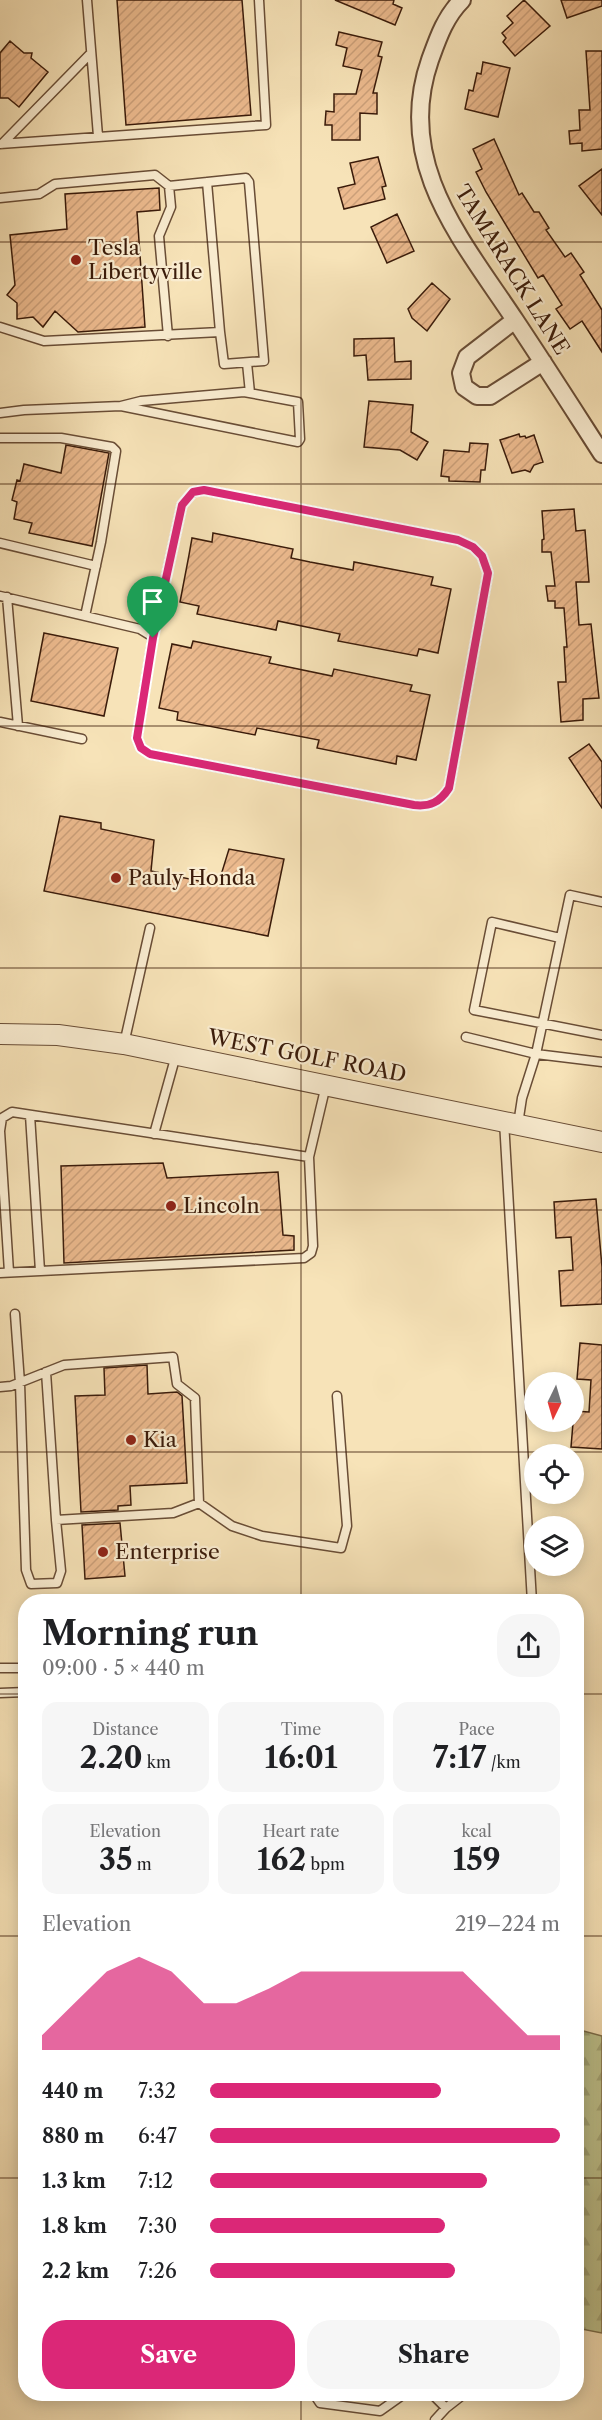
<!DOCTYPE html>
<html lang="en">
<head>
<meta charset="utf-8">
<style>
  :root { --surface:#fff; --page:#f6f6f6; --text:#202124; --muted:#757577; --accent:#db2777 }
  body { margin:0; font-family:"Libre Caslon Text",serif; background:var(--page); color:var(--text); height:100vh; display:flex; flex-direction:column; font-size:22px; white-space:nowrap }
  * { box-sizing:border-box; margin:0 }
  p { font-size:20px; color:var(--muted) }
  .icon { flex:none; width:33px; height:33px; fill:none; stroke:currentColor; stroke-width:2; stroke-linecap:round; stroke-linejoin:round }
  .map { position:relative; flex:1; overflow:hidden }
  .sheet { position:absolute; left:18px; top:1594px; width:566px; height:807px; display:flex; flex-direction:column; background:var(--surface); border-radius:24px; box-shadow:0 3px 15px #0003 }
  .sheet>* { flex:none }
  .needle { width:39px; rotate:185deg }
  .controls { position:absolute; left:524px; top:1372px; display:grid; gap:12px }
  .controls a { display:grid; place-items:center; width:60px; height:60px; border-radius:50%; background:var(--surface); box-shadow:0 3px 15px #0003; font-size:30px }
  .pin { position:absolute; display:grid; place-items:center; width:51px; height:51px; color:#fff; margin:-62px -26px; border-radius:50% 50% 50% 0; rotate:-45deg; box-shadow:0 0 6px #0007 }
  .pin .icon { rotate:45deg }
  .round { display:grid; place-items:center; flex:none; width:63px; height:63px; border-radius:24px; background:var(--page) }
  .summary { display:flex; align-items:center; justify-content:space-between; height:102px; padding:0 24px }
  h1 { font-size:33px; font-weight:800; line-height:45px }
  .figures { display:grid; grid-template-columns:repeat(3,1fr); gap:9px; height:102px; padding:6px 24px }
  .figures div { display:grid; align-content:center; border-radius:15px; background:var(--page); text-align:center }
  .figures b { font-size:30px; font-weight:800 }
  .figures small { font-size:16px; font-weight:400 }
  .figures p { font-size:16px }
  .chart { height:168px; padding:12px 24px }
  .chart p { display:flex; justify-content:space-between }
  .chart svg { width:100%; height:108px; margin-top:6px; fill:var(--accent); opacity:.7 }
  .action { display:flex; gap:12px; margin-top:auto; padding:12px 24px }
  .action a { flex:1; height:69px; border-radius:24px; background:var(--accent); color:#fff; font-size:24px; font-weight:800; line-height:69px; text-align:center }
  .action a+a { background:var(--page); color:var(--text) }
  ul { padding:0 24px; list-style:none; font-size:20px }
  li { display:grid; grid-template-columns:96px 72px 1fr; align-items:center; height:45px }
  li i { height:15px; border-radius:8px; background:var(--accent) }
  .map>svg:first-child { display:block }
</style>
</head>
<body>
<div class="map">
<svg width="602" height="2420" viewBox="0 0 602 2420">
  <defs>
    <pattern id="forest-firs" width="22" height="20" patternUnits="userSpaceOnUse" patternTransform="scale(1.5)"><rect width="22" height="20" fill="#bec38e"/><path d="M5 1l3.5 6h-7zM16 11l3.5 6h-7z" fill="#a4a779"/></pattern>
    <pattern id="building-hatch" width="6" height="6" patternUnits="userSpaceOnUse" patternTransform="scale(1.5)"><rect width="6" height="6" fill="#ecba8e"/><path d="M-1 1l2-2M0 6l6-6M5 7l2-2" fill="none" stroke="#cb9f79"/></pattern>
  </defs>
  <rect width="100%" height="100%" fill="#f7e3b8"/>
  <filter id="stains"><feTurbulence type="fractalNoise" baseFrequency=".00333" numOctaves="4"/><feColorMatrix values="0 0 0 0 .2 0 0 0 0 .09 0 0 0 0 .02 0 0 0 .5 -.17"/></filter>
  <radialGradient id="worn" r=".72"><stop offset=".6" stop-color="#630" stop-opacity="0"/><stop offset="1" stop-color="#630" stop-opacity=".3"/></radialGradient>
  <path fill="url(#forest-firs)" stroke="#7c6f4c" stroke-width="1.5" d="M 576,2029 L 602,2036 L 602,2333 L 576,2328 Z"/>
  <path fill="url(#building-hatch)" stroke="#3a1b0a" stroke-width="1.5" d="M 117,0 L 242,0 L 251,115 L 126,125 Z
    M 335,0 L 394,0 L 393,4 L 402,8 L 395,25 Z
    M 524,0 L 550,26 L 515,56 L 503,42 L 506,38 L 502,33 L 513,23 L 507,16 Z
    M 561,0 L 602,0 L 602,6 L 567,18 Z
    M 339,32 L 382,42 L 378,56 L 382,57 L 373,93 L 377,93 L 377,114 L 360,113 L 360,140 L 332,140 L 332,125 L 325,125 L 326,111 L 334,112 L 334,94 L 356,94 L 362,70 L 343,66 L 347,48 L 336,45 Z
    M 10,41 L 24,53 L 32,53 L 31,58 L 48,72 L 19,107 L 8,98 L 0,98 L 0,53 Z
    M 586,51 L 602,51 L 602,149 L 582,151 L 582,143 L 570,144 L 569,131 L 580,130 L 579,110 L 590,110 Z
    M 483,62 L 510,68 L 498,117 L 465,109 L 469,90 L 473,91 L 477,73 L 481,74 Z
    M 494,139 L 519,195 L 522,193 L 534,212 L 539,212 L 549,228 L 546,230 L 565,257 L 571,253 L 584,272 L 580,275 L 602,310 L 602,352 L 582,321 L 570,329 L 556,309 L 562,305 L 543,275 L 538,278 L 486,192 L 476,172 L 482,169 L 473,149 Z
    M 378,157 L 386,186 L 382,187 L 385,199 L 344,209 L 338,188 L 355,184 L 350,163 Z
    M 602,169 L 602,215 L 579,186 Z
    M 159,188 L 160,210 L 137,212 L 145,327 L 78,332 L 55,311 L 43,327 L 33,317 L 17,319 L 17,303 L 7,295 L 15,285 L 10,235 L 67,229 L 65,194 Z
    M 397,214 L 414,251 L 387,263 L 371,227 Z
    M 432,283 L 450,299 L 427,331 L 412,318 L 408,309 Z
    M 394,338 L 395,362 L 411,361 L 411,379 L 368,380 L 366,355 L 354,356 L 354,339 Z
    M 369,401 L 413,405 L 411,432 L 428,442 L 417,460 L 400,450 L 364,447 Z
    M 519,434 L 520,437 L 525,436 L 526,438 L 534,435 L 543,462 L 534,465 L 530,472 L 525,470 L 512,473 L 500,440 Z
    M 470,443 L 488,444 L 485,470 L 481,470 L 480,482 L 449,481 L 449,477 L 441,476 L 444,450 L 469,452 Z
    M 66,445 L 109,453 L 92,546 L 29,533 L 32,523 L 14,519 L 17,502 L 12,500 L 17,480 L 20,481 L 24,464 L 61,473 Z
    M 574,509 L 576,531 L 585,530 L 589,582 L 576,582 L 579,625 L 591,624 L 599,698 L 583,699 L 583,720 L 561,722 L 558,682 L 566,682 L 564,647 L 567,647 L 564,608 L 555,608 L 555,601 L 548,601 L 546,586 L 555,586 L 551,552 L 542,552 L 542,540 L 544,539 L 542,511 Z
    M 213,533 L 293,549 L 291,558 L 310,562 L 353,570 L 354,562 L 433,577 L 431,585 L 451,589 L 438,653 L 419,649 L 417,656 L 338,641 L 340,634 L 278,621 L 276,630 L 197,614 L 199,606 L 180,602 L 189,555 L 192,538 L 212,542 Z
    M 44,633 L 118,648 L 104,716 L 31,701 Z
    M 193,641 L 271,657 L 269,663 L 332,676 L 334,669 L 412,685 L 410,691 L 430,695 L 416,760 L 397,756 L 396,764 L 317,748 L 319,740 L 257,728 L 255,735 L 177,720 L 178,712 L 159,708 L 167,668 L 172,644 L 191,648 Z
    M 589,744 L 602,762 L 602,808 L 569,758 Z
    M 60,816 L 101,823 L 101,829 L 154,840 L 151,871 L 218,885 L 229,849 L 284,859 L 268,936 L 44,891 Z
    M 163,1163 L 167,1178 L 278,1172 L 283,1235 L 294,1236 L 294,1250 L 64,1263 L 61,1166 Z
    M 596,1199 L 602,1267 L 602,1304 L 561,1306 L 559,1271 L 573,1270 L 571,1237 L 556,1238 L 554,1202 Z
    M 580,1343 L 602,1345 L 602,1449 L 571,1447 L 574,1411 L 589,1412 L 591,1380 L 577,1379 Z
    M 147,1365 L 148,1394 L 177,1392 L 182,1396 L 187,1483 L 130,1486 L 131,1505 L 118,1506 L 118,1510 L 81,1512 L 75,1396 L 105,1395 L 104,1368 Z
    M 120,1523 L 125,1576 L 85,1579 L 82,1525 Z"/>
  <g fill="none" stroke-linecap="round" stroke-linejoin="round">
    <defs>
      <path id="service" d="M 87,0 L 98,136
        M 0,144 L 266,125 L 259,0
        M 2,144 L 91,53
        M 0,198 L 39,194 L 55,184 L 155,175 L 169,186 L 246,178 L 249,182 L 264,361 L 224,364 L 220,332
        M 0,327 L 44,341 L 220,332 L 207,182
        M 168,336 L 159,236 L 171,207 L 169,186
        M 247,363 L 250,393
        M 0,413 L 24,410 L 121,406 L 298,442 L 300,439 L 298,402 L 244,392 L 141,401 L 121,406
        M 0,438 L 61,438 L 112,447 L 116,451 L 101,542 L 85,616
        M 204,490 L 458,540 L 473,547 L 482,556 L 488,573 L 449,788 C 440,802 430,807 414,805 L 150,754 L 141,748 L 137,738 L 153,637 L 182,505 L 193,492 Z
        M 0,543 L 96,566
        M 0,596 L 140,629 L 153,637
        M 7,597 L 18,726
        M 0,722 L 82,739
        M 560,938 L 492,922 L 474,1010 L 602,1035
        M 466,1037 L 536,1054 L 570,895 L 602,902
        M 124,1044 L 150,928
        M 30,1115 L 40,1271
        M 504,1121 L 532,1602
        M 518,1124 L 522,1098 L 536,1054 L 602,1062
        M 154,1134 L 176,1055
        M 9,1272 L 0,1131 L 2,1118 L 12,1112 L 309,1157
        M 0,1273 L 304,1258 L 311,1253 L 313,1246 L 309,1157 L 326,1085
        M 15,1314 L 20,1383 L 26,1570 L 31,1584 L 57,1583 L 61,1571 L 56,1520
        M 46,1372 L 56,1520 L 173,1513 L 199,1503
        M 0,1387 L 11,1386 L 64,1365 L 173,1357 L 177,1384 L 195,1398 L 199,1503 L 232,1526 L 262,1536 L 341,1548 L 347,1526 L 337,1396
        M 0,1668 L 26,1668
        M 0,1693 L 26,1692
        M 314,2394 L 320,2403 L 380,2411 L 404,2394
        M 432,2394 L 446,2408
        M 435,2420 L 446,2408 L 464,2394"/>
      <path id="minor" d="M 462,0 C 445,17 438,38 430,60 C 394,163 462,240 515,320 C 545,365 573,409 602,454
        M 515,320 L 467,357 L 461,373 L 464,387 L 477,396 L 490,396 L 543,362"/>
      <path id="tertiary" d="M 0,1034 L 58,1035 L 124,1044 L 602,1142"/>
    </defs>
    <use href="#service" stroke="#694d36" stroke-width="11"/>
    <use href="#minor" stroke="#694d36" stroke-width="20"/>
    <use href="#tertiary" stroke="#694d36" stroke-width="22"/>
    <use href="#service" stroke="#faedd1" stroke-width="8"/>
    <use href="#minor" stroke="#faedd1" stroke-width="16"/>
    <use href="#tertiary" stroke="#faedd1" stroke-width="20"/>
  </g>
  <g fill="none" stroke-linecap="round" stroke-linejoin="round">
    <defs>
      <path id="route" d="M 204,490 L 458,540 L 473,547 L 482,556 L 488,573 L 449,788 C 440,802 430,807 414,805 L 150,754 L 141,748 L 137,738 L 153,638 L 182,505 L 193,492 Z"/>
    </defs>
    <use href="#route" stroke="#fff" stroke-width="12"/>
    <use href="#route" stroke="#db2777" stroke-width="8"/>
  </g>
  <path fill="none" stroke="#3a1b0a" stroke-width="1.5" stroke-opacity="0.55" d="M 301,0 L 301,1602M 0,242 L 602,242M 0,484 L 602,484M 0,726 L 602,726M 0,968 L 602,968M 0,1210 L 602,1210M 0,1452 L 602,1452M 0,1694 L 26,1694M 576,1694 L 602,1694M 0,1936 L 26,1936M 576,1936 L 602,1936M 0,2178 L 26,2178M 576,2178 L 602,2178M 301,2394 L 301,2420"/>
  <g fill="#8f2418" stroke="#faedd1" stroke-width="2">
    <circle cx="76" cy="260" r="6"/>
    <circle cx="116" cy="878" r="6"/>
    <circle cx="171" cy="1206" r="6"/>
    <circle cx="131" cy="1440" r="6"/>
    <circle cx="103" cy="1552" r="6"/>
  </g>
  <g text-anchor="middle" stroke-width="4.5" stroke-linejoin="round" paint-order="stroke">
    <g font-size="21" fill="#3a1b0a" stroke="#faedd1" text-anchor="start">
      <text x="88" y="255">Tesla<tspan x="88" dy="24">Libertyville</tspan></text>
      <text x="128" y="885">Pauly Honda</text>
      <text x="183" y="1213">Lincoln</text>
      <text x="143" y="1447">Kia</text>
      <text x="115" y="1559">Enterprise</text>
    </g>
    <g font-size="21" fill="#3a1b0a" stroke="#faedd1">
      <text transform="translate(512 270) rotate(58)" y="7">TAMARACK LANE</text>
      <text transform="translate(307 1056) rotate(11)" y="7">WEST GOLF ROAD</text>
    </g>
  </g>
  <rect width="100%" height="100%" filter="url(#stains)"/>
  <rect width="100%" height="100%" fill="url(#worn)"/>
</svg>
<div class="controls">
<a><svg class="needle" viewBox="-14 -14 28 28"><path d="M0-13l5 13h-10z" fill="#e53935"/><path d="M0 13l5-13h-10z" fill="#757577"/></svg></a>
<a><svg class="icon" aria-label="locate" viewBox="0 0 24 24"><circle cx="12" cy="12" r="6"/><path d="M12 2v4M12 18v4M2 12h4M18 12h4"/></svg></a>
<a><svg class="icon" aria-label="layers" viewBox="0 0 24 24"><path d="M12 4l9 5-9 5-9-5zM3 14l9 5 9-5"/></svg></a>
</div>
<div class="pin" style="left:153px;top:638px;background:#1e9e55"><svg class="icon" aria-label="arrive" viewBox="0 0 24 24"><path d="M6 21V4h12l-3 4 3 4H6"/></svg></div>
<section class="sheet">
<div class="summary"><div><h1>Morning run</h1><p>09:00 · 5 × 440 m</p></div><a class="round"><svg class="icon" aria-label="share" viewBox="0 0 24 24"><path d="M12 15V3M7 8l5-5 5 5M5 13v7h14v-7"/></svg></a></div>
<div class="figures">
<div><p>Distance</p><b>2.20<small> km</small></b></div>
<div><p>Time</p><b>16:01</b></div>
<div><p>Pace</p><b>7:17<small> /km</small></b></div>
</div>
<div class="figures">
<div><p>Elevation</p><b>35<small> m</small></b></div>
<div><p>Heart rate</p><b>162<small> bpm</small></b></div>
<div><p>kcal</p><b>159</b></div>
</div>
<div class="chart"><p><span>Elevation</span>219–224 m</p>
<svg viewBox="0 0 160 44" preserveAspectRatio="none"><path d="M0 44V38L10 25L20 12L30 6L40 12L50 25L60 25L70 19L80 12L90 12L100 12L110 12L120 12L130 12L140 25L150 38L160 38V44z"/></svg>
</div>
<ul>
<li><b>440 m</b>7:32<i style="width:66%"></i></li>
<li><b>880 m</b>6:47<i style="width:100%"></i></li>
<li><b>1.3 km</b>7:12<i style="width:79%"></i></li>
<li><b>1.8 km</b>7:30<i style="width:67%"></i></li>
<li><b>2.2 km</b>7:26<i style="width:70%"></i></li>
</ul>
<div class="action"><a>Save</a><a>Share</a></div>
</section>
</div>
</body>
</html>
